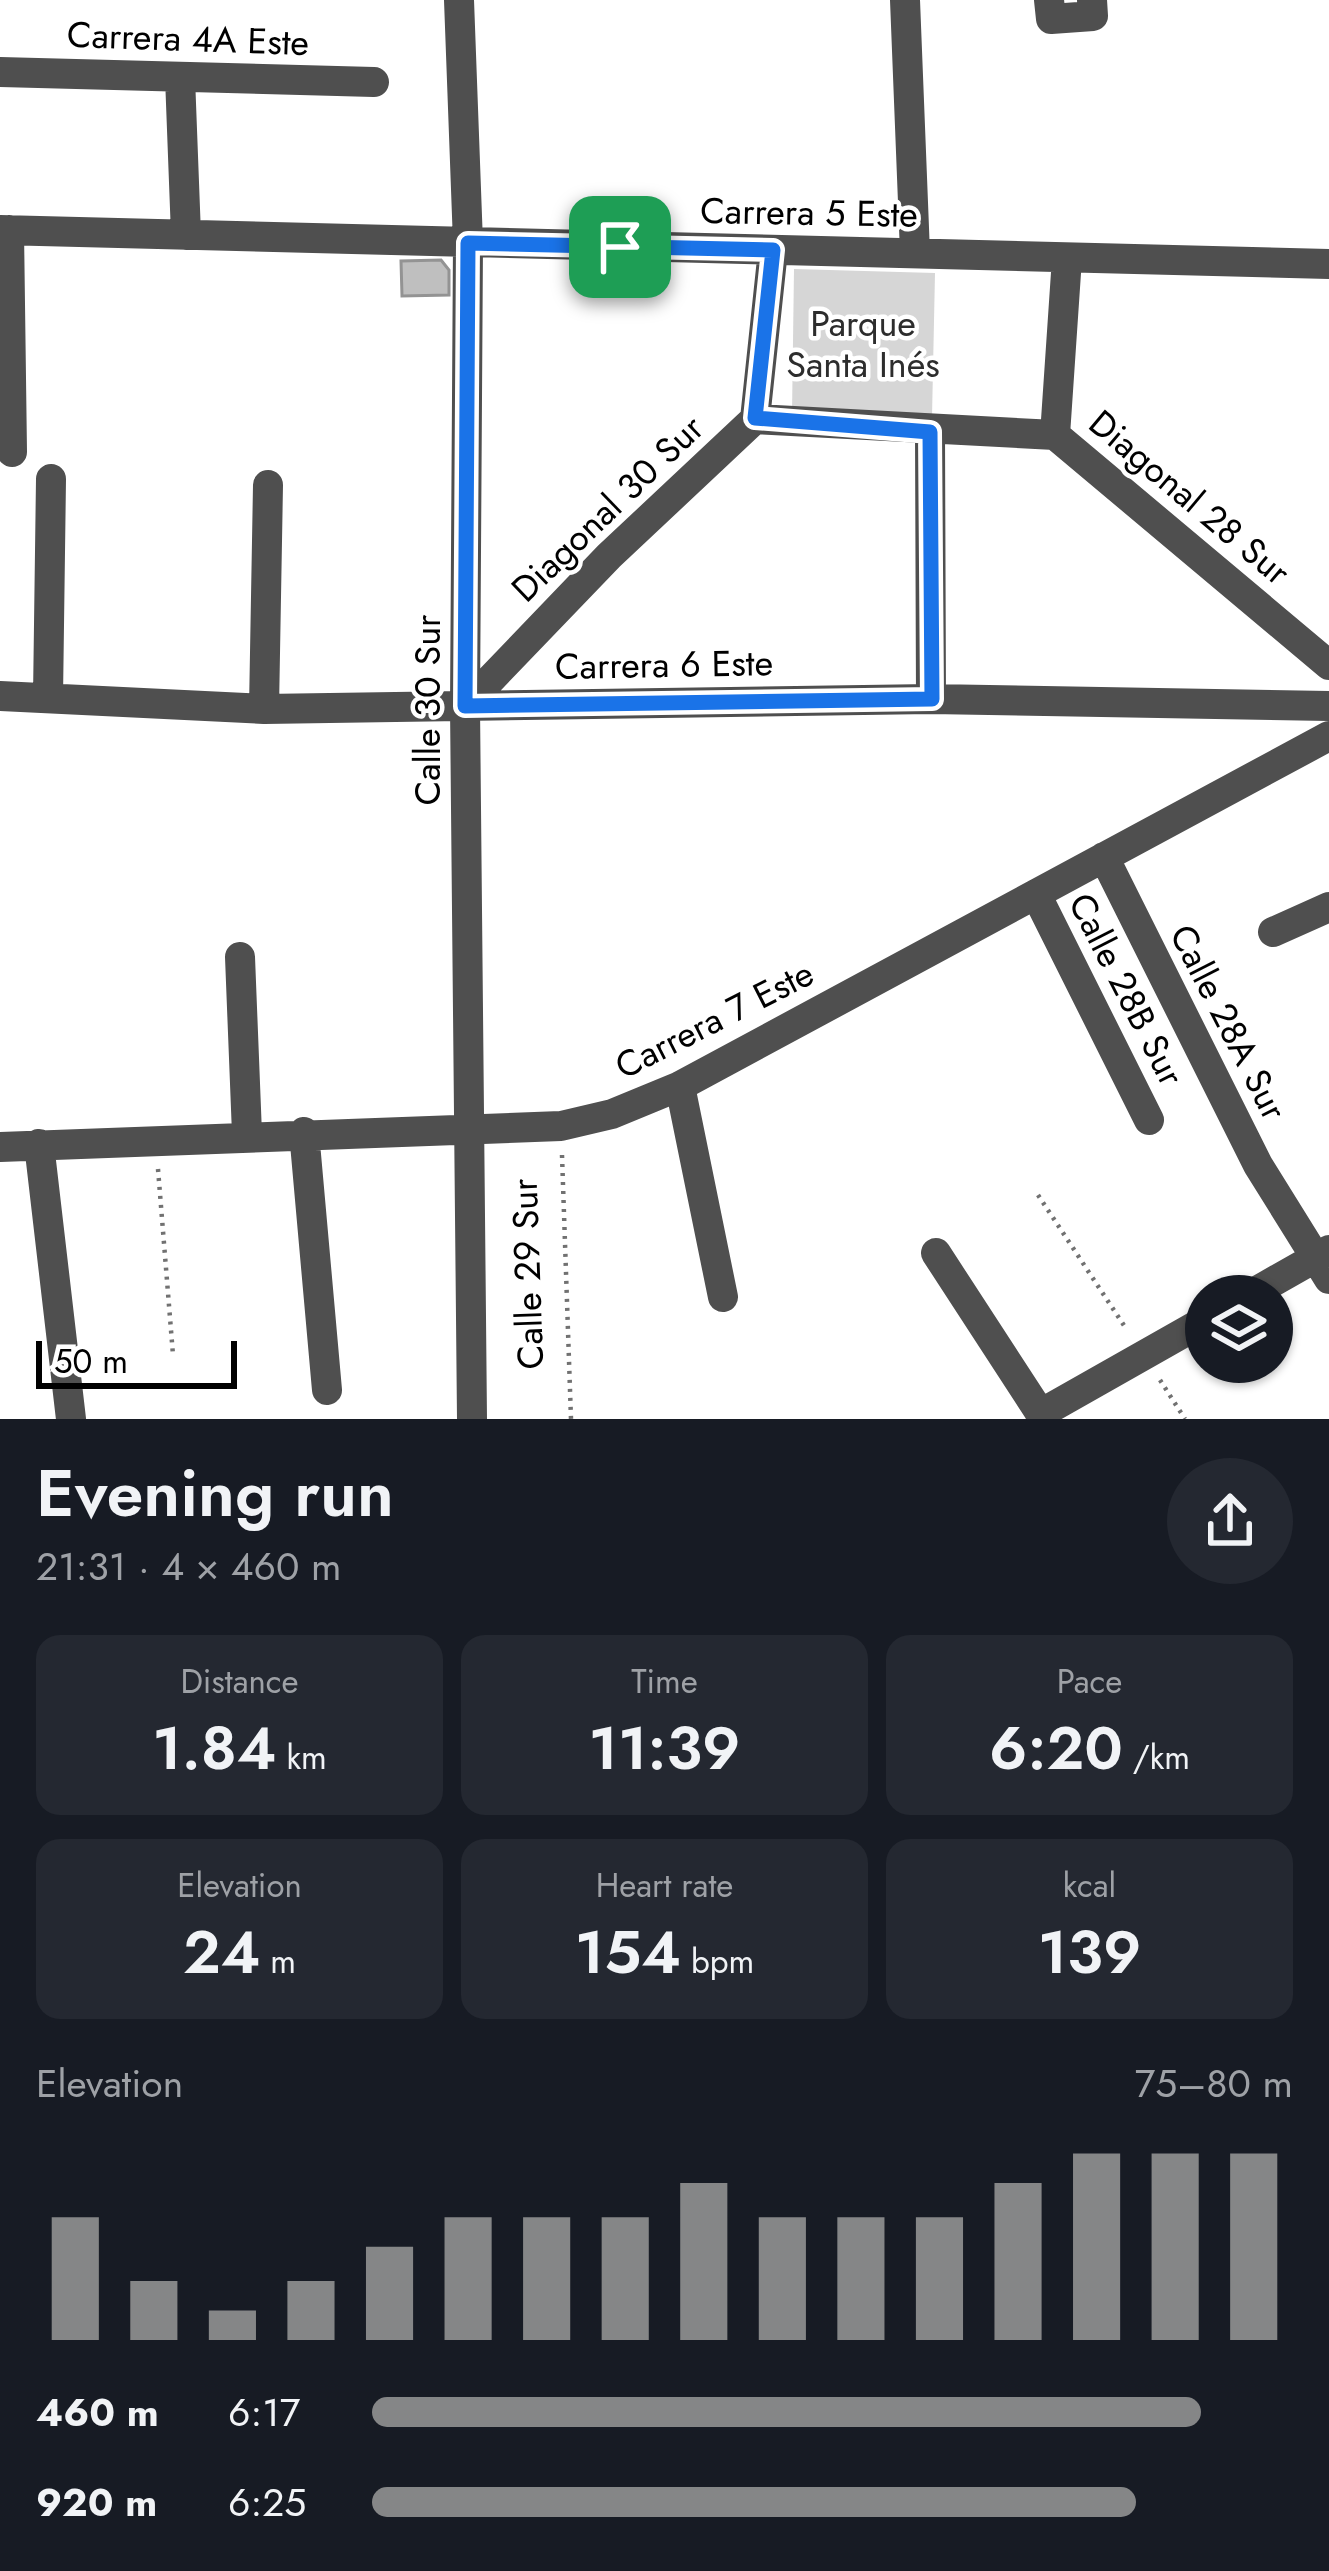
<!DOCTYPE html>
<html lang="en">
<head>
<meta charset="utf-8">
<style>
  :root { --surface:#171b24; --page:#242831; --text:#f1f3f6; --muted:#9ea1a6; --accent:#858687 }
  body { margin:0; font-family:Jost,sans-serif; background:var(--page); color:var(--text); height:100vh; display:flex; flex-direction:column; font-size:45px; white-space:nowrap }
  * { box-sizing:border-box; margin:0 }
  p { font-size:39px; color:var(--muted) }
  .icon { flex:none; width:66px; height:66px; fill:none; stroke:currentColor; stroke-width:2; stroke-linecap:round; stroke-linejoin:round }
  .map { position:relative; height:1419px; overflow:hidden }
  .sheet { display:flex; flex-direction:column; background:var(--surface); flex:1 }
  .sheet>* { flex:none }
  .fabs { position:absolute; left:1185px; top:1275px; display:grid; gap:24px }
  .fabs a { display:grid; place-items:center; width:108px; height:108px; border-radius:50%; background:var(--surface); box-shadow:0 3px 9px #0004; font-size:60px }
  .scale { position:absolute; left:36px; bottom:30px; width:201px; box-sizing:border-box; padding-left:12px; border:6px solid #000; border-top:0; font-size:33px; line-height:42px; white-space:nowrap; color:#000; -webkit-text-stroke:9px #fff; paint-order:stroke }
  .pin { position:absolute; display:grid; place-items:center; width:102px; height:102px; color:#fff; margin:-51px; border-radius:24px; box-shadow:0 6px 18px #0006 }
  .round { display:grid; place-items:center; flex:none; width:126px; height:126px; border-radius:63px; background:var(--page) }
  .overview { display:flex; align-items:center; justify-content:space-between; height:204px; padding:0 36px }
  h1 { font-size:66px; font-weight:600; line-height:90px }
  .stats { display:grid; grid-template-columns:repeat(3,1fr); gap:18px; height:204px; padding:12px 36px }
  .stats div { display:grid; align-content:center; border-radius:24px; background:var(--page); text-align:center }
  .stats b { font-size:60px; font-weight:600 }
  .stats small { font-size:33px; font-weight:400 }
  .stats p { font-size:33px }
  .chart { height:336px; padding:24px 36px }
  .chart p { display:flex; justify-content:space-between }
  .chart svg { width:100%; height:216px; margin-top:12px; stroke:var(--accent); stroke-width:6 }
  ul { padding:0 36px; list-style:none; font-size:39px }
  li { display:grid; grid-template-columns:192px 144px 1fr; align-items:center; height:90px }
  li i { height:30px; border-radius:15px; background:var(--accent) }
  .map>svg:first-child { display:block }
</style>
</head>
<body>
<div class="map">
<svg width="1329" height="1419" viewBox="0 0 1329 1419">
  <rect width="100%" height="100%" fill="#fff"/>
  <path fill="#d6d6d6" d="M 794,269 L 935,273 L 932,417 L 792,414 Z"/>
  <path fill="#bfbfbf" stroke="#939393" stroke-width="3" d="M 441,260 L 449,270 L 449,295 L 402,296 L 401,261 Z"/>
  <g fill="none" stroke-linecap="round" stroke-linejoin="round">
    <path stroke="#717171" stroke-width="4.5" stroke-dasharray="3 6" stroke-linecap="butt" d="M 562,1155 L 571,1419
      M 158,1169 L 173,1355
      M 1038,1195 L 1127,1330
      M 1160,1380 L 1185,1419"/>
    <path stroke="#4f4f4f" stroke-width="30" d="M 459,0 L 468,243 L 465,706 L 472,1419
      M 905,0 L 915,253
      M 1049,0 L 1051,19 L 1093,16 L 1092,0
      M 0,72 L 374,82
      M 180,77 L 186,235
      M 0,230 L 1329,264
      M 9,230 L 12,452
      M 755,419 L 1055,435
      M 755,419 L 773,250
      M 930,432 L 931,699
      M 1055,435 L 1329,665
      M 1055,435 L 1067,258
      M 0,696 L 264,709 L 931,699 L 1329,706
      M 48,698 L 51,479
      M 465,706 L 609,556 L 755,419
      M 264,709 L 268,485
      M 1104,857 L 1258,1165 L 1329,1279
      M 1036,894 L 1149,1120
      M 1273,932 L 1329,907
      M 240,957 L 247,1134
      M 680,1086 L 723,1297
      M 304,1132 L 327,1390
      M 39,1144 L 71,1419
      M 0,1147 L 561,1126 L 612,1114 L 680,1086 L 1329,736
      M 936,1253 L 1044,1419
      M 1248,1296 L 1329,1250
      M 1040,1414 L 1206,1320"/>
  </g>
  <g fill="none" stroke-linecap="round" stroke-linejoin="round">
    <defs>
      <path id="route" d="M 468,243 L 773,250 L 755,418 L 930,432 L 932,699 L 465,706 Z"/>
    </defs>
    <use href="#route" stroke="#fff" stroke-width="24"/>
    <use href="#route" stroke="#1a73e8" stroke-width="15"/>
  </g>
  <g text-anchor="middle" stroke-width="9" stroke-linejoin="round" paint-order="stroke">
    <g font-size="36" fill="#000" stroke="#fff">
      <text transform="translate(188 38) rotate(2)" y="13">Carrera 4A Este</text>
      <text transform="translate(809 212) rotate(1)" y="13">Carrera 5 Este</text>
      <text transform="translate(1190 497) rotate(40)" y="13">Diagonal 28 Sur</text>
      <text transform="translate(607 508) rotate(-44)" y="13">Diagonal 30 Sur</text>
      <text transform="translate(664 664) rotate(-1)" y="13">Carrera 6 Este</text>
      <text transform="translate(427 710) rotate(-90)" y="13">Calle 30 Sur</text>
      <text transform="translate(1127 989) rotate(63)" y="13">Calle 28B Sur</text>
      <text transform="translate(714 1019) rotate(-27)" y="13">Carrera 7 Este</text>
      <text transform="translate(1229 1022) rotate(63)" y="13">Calle 28A Sur</text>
      <text transform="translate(527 1274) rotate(-92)" y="13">Calle 29 Sur</text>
    </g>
    <g font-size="36" fill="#2d2d2d" stroke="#fff">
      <text x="863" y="336">Parque<tspan x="863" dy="41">Santa Inés</tspan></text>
    </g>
  </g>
</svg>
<div class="fabs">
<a><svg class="icon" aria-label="layers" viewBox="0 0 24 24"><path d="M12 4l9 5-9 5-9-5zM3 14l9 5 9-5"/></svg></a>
</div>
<div class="scale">50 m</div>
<div class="pin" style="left:620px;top:247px;background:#1e9e55"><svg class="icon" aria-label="arrive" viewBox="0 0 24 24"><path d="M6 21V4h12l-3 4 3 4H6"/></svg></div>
</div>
<section class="sheet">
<div class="overview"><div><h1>Evening run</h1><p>21:31 · 4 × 460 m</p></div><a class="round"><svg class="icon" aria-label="share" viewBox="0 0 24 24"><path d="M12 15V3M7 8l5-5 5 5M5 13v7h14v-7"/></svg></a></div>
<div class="stats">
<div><p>Distance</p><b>1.84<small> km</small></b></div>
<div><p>Time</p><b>11:39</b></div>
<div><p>Pace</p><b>6:20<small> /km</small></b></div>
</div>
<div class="stats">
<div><p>Elevation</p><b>24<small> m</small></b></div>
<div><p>Heart rate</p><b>154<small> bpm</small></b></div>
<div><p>kcal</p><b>139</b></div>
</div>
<div class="chart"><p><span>Elevation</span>75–80 m</p>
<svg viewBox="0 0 160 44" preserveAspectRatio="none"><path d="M5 44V19M15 44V32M25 44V38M35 44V32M45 44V25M55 44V19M65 44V19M75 44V19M85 44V12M95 44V19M105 44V19M115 44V19M125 44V12M135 44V6M145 44V6M155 44V6"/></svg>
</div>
<ul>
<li><b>460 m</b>6:17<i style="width:90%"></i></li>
<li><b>920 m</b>6:25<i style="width:83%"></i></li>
</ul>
</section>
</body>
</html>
